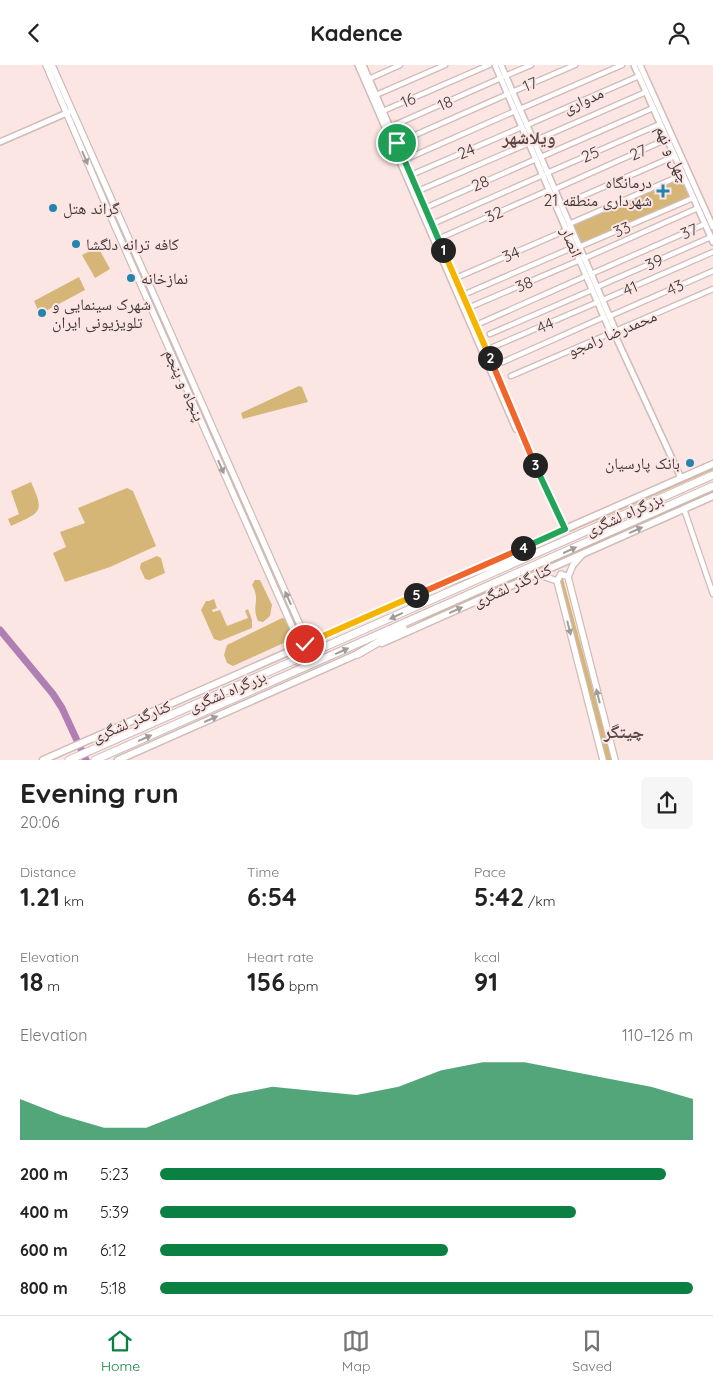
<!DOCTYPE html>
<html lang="en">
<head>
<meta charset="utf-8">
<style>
  :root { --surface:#fff; --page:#f6f6f6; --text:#222; --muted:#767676; --line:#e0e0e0; --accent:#0b8043 }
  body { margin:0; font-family:Quicksand,"Noto Naskh Arabic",sans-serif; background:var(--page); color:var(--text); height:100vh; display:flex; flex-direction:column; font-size:19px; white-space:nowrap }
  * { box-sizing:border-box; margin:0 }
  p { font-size:16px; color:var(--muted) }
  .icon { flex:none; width:28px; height:28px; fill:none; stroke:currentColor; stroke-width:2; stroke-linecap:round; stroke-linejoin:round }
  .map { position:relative; height:695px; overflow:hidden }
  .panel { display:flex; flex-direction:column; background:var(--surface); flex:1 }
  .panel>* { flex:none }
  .pin { position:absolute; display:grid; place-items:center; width:42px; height:42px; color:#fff; margin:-21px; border:2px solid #fff; border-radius:50%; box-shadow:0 1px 5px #0007 }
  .km { position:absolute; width:25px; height:25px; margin:-12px; border-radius:50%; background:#222; color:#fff; font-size:14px; line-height:25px; text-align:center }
  .round { display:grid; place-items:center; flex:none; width:52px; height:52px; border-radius:8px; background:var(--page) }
  .summary { display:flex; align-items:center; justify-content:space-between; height:85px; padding:0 20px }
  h1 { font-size:28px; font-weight:800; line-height:38px }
  .metrics { display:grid; grid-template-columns:repeat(3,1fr); gap:8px; height:85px; padding:5px 20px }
  .metrics div { display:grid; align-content:center }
  .metrics b { font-size:25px; font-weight:800 }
  .metrics small { font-size:14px; font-weight:400 }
  .metrics p { font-size:14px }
  .chart { height:140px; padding:10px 20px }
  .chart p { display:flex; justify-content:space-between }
  .chart svg { width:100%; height:90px; margin-top:5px; fill:var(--accent); opacity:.7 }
  ul { padding:0 20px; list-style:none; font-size:16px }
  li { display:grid; grid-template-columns:80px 60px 1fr; align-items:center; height:38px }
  li i { height:12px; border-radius:6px; background:var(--accent) }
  header { display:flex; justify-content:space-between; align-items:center; height:65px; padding:0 20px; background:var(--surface); font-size:22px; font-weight:800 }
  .tab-bar { display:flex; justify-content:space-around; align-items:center; height:70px; border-top:1px solid var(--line); background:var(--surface); font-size:14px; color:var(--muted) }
  .tab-bar a { display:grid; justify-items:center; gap:2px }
  .tab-bar .selected { color:var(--accent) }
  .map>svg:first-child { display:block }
</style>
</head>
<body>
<header><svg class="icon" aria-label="back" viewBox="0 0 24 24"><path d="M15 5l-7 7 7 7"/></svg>Kadence<svg class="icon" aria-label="person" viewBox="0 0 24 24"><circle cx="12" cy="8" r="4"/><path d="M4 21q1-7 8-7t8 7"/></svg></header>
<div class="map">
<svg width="713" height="695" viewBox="0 0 713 695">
  <rect width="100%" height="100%" fill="#fce6e4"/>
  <path fill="#d5b677" d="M 682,113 L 691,133 L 580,180 L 572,161 Z
    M 98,182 L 110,204 L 95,213 L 82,190 Z
    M 79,212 L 85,225 L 40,249 L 34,236 Z
    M 299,321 L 302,322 L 308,337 L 243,354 L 241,348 Z
    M 713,401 L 713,405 L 540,480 L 529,482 Z
    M 31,417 C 45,448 41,447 11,461 L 8,454 L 19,449 L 11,426 Z
    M 127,423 L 133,426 L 156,481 L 110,502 L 65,517 L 53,488 L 66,482 L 60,467 L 85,458 L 78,443 Z
    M 713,424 L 713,428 L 410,563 L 436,546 Z
    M 157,491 L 161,493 L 165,508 L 149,515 L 145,514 L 140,503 L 141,498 Z
    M 563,514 L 612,695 L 606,695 L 560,515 Z
    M 255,515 L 260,515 L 272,540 L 270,551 L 263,557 L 258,556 C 251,540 261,536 252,520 Z
    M 214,534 L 217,543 L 212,545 L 213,547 L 220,545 L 227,561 L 248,553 L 245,546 L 248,544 L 252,555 L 252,563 L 220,576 L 214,574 L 201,545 L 206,536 L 209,536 L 212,544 L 209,536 Z
    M 282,553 L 286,554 L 292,569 L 288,576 L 233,601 L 227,598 L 224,590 L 227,580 Z"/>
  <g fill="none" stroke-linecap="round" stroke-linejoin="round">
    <path stroke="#af7fb4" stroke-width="7" d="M 0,565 L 53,629 L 62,643 L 86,695"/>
    <defs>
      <path id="minor" d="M 505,11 L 531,0
        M 369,14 L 400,0
        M 512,27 L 575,0
        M 376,30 L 445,0
        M 520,44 L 622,0
        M 383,46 L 489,0
        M 527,60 L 639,11
        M 390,62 L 501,13
        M 534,76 L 646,27
        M 397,78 L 508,29
        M 541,92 L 653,43
        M 404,95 L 515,46
        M 547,108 L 660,59
        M 411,110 L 522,62
        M 555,124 L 667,74
        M 418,126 L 529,78
        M 562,140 L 675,91
        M 425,143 L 536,94
        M 432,159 L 543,110
        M 569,159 L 682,110
        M 438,174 L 549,125
        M 579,182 L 693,133
        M 585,193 L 698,143
        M 591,209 L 705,159
        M 456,213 L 569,164
        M 597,222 L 711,172
        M 463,230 L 574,182
        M 603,235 L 713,187
        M 468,243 L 580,195
        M 610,251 L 713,206
        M 476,260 L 586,211
        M 490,269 L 592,225
        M 493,282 L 598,237
        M 503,297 L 604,252
        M 511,311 L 713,224
        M 684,444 L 713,529"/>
      <path id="tertiary" d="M 358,0 L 516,364 L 520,365 L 565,464
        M 363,0 L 520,362 L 520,365
        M 495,0 L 610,266 L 614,268
        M 501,0 L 615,264 L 614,268 L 681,413
        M 634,0 L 713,177
        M 640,0 L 713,162
        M 0,77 L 69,47"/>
      <path id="secondary" d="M 46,0 L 110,150 L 294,566 L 296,572 L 292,585
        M 52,0 L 308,578
        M 582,490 L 573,500 L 568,512 L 615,695
        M 537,509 L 557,516
        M 557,516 L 603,695
        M 557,516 L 561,509 L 568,512"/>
      <path id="primary" d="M 488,498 L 713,399
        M 382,578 L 713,431
        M 43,695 L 431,524
        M 118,695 L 362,587"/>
      <path id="trunk" d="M 427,525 L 529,486
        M 358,589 L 403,563
        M 69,695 L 713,410
        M 95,695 L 713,421"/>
    </defs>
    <use href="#minor" stroke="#d0bbb9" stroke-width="7"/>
    <use href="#tertiary" stroke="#d0bbb9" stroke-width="8"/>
    <use href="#secondary" stroke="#d0bbb9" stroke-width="8"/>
    <use href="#primary" stroke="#d0bbb9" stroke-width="9"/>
    <use href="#trunk" stroke="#d0bbb9" stroke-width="9"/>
    <use href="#minor" stroke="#fff" stroke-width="4.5"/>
    <use href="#tertiary" stroke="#fff" stroke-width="5"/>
    <use href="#secondary" stroke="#fff" stroke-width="5.5"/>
    <use href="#primary" stroke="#fff" stroke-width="6"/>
    <use href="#trunk" stroke="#fff" stroke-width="7"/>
  </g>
  <defs><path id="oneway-solid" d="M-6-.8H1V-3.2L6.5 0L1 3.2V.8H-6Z" transform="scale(1.25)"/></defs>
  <g fill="#a09c9b">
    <use href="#oneway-solid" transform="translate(85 93) rotate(67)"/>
    <use href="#oneway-solid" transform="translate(221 402) rotate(66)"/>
    <use href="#oneway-solid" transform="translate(636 465) rotate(-24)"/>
    <use href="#oneway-solid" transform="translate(570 485) rotate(-24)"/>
    <use href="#oneway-solid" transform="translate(288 533) rotate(-114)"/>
    <use href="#oneway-solid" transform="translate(456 545) rotate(-24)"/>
    <use href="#oneway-solid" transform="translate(396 551) rotate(155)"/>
    <use href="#oneway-solid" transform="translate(569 563) rotate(76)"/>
    <use href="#oneway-solid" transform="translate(342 586) rotate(-24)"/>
    <use href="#oneway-solid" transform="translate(598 631) rotate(-104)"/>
    <use href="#oneway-solid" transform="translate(211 654) rotate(-24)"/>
    <use href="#oneway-solid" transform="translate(145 673) rotate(-24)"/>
  </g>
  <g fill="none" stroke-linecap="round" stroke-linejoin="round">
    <defs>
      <path id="split-1" d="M 397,78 L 443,185"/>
      <path id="split-2" d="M 443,185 L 490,293"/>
      <path id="split-3" d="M 490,293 L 535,400"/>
      <path id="split-4" d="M 523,483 L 565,464 L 535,400"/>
      <path id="split-5" d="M 416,530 L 523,483"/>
      <path id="split-6" d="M 305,579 L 416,530"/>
    </defs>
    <use href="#split-1" stroke="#fff" stroke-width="10"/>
    <use href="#split-2" stroke="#fff" stroke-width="10"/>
    <use href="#split-3" stroke="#fff" stroke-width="10"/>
    <use href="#split-4" stroke="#fff" stroke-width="10"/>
    <use href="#split-5" stroke="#fff" stroke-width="10"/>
    <use href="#split-6" stroke="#fff" stroke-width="10"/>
    <use href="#split-1" stroke="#22a559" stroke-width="6"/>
    <use href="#split-2" stroke="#f5b400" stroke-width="6"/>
    <use href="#split-3" stroke="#f0652b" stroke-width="6"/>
    <use href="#split-4" stroke="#22a559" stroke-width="6"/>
    <use href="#split-5" stroke="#f0652b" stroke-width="6"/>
    <use href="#split-6" stroke="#f5b400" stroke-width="6"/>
  </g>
  <g fill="#2484b0" stroke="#fce6e4" stroke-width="2">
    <path d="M660.5 118.5h5v5h5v5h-5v5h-5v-5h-5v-5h5z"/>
    <circle cx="53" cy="143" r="5"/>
    <circle cx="76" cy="179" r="5"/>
    <circle cx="131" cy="213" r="5"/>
    <circle cx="42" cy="248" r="5"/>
    <circle cx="690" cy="398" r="5"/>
  </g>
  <g text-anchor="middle" stroke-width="4" stroke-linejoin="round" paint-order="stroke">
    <g font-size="16" fill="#403837" stroke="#fce6e4">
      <text transform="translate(530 19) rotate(-23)" y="6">17</text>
      <text transform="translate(408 35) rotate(-23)" y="6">16</text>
      <text transform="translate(583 35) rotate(-24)" y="6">مدواری</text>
      <text transform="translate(445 38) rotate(-24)" y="6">18</text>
      <text transform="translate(466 86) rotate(-23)" y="6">24</text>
      <text transform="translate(638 87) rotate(-24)" y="6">27</text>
      <text transform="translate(590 89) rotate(-23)" y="6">25</text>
      <text transform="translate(673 89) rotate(66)" y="6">چهل و نهم</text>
      <text transform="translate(480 118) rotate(-24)" y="6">28</text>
      <text transform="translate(494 149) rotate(-24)" y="6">32</text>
      <text transform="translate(622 164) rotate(-23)" y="6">33</text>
      <text transform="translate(689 166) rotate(-23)" y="6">37</text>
      <text transform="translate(572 177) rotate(67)" y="6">انصار</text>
      <text transform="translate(511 189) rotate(-23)" y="6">34</text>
      <text transform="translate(654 197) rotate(-24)" y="6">39</text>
      <text transform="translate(524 219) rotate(-23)" y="6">38</text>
      <text transform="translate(675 222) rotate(-24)" y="6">43</text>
      <text transform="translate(630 223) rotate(-23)" y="6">41</text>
      <text transform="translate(545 260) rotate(-24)" y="6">44</text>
      <text transform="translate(612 268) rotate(-23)" y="6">محمدرضا رامجو</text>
      <text transform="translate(185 320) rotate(66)" y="6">پنجاه و پنجم</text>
      <text transform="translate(624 449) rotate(-24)" y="6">بزرگراه لشگری</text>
      <text transform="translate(512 520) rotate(-24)" y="6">کنارگذر لشگری</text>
      <text transform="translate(227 626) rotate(-23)" y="6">بزرگراه لشگری</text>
      <text transform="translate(131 656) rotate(-23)" y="6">کنارگذر لشگری</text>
    </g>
    <g font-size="16" fill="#403837" stroke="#fce6e4" text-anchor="start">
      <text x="652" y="123" text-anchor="end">درمانگاه<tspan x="652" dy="18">شهرداری منطقه 21</tspan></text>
      <text x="63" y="149">گراند هتل</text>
      <text x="86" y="185">کافه ترانه دلگشا</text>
      <text x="141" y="219">نمازخانه</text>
      <text x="52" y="245">شهرک سینمایی و<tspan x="52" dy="18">تلویزیونی ایران</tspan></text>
      <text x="680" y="404" text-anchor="end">بانک پارسیان</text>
    </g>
    <g font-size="18" font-weight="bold" fill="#584745" stroke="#fce6e4">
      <text x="529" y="79">ویلاشهر</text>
      <text x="624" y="673">چیتگر</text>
    </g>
  </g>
</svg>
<div class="pin" style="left:397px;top:78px;background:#1e9e55"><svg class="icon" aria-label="arrive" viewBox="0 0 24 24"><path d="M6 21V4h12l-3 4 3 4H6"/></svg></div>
<div class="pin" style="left:305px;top:579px;background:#d93025"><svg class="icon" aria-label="check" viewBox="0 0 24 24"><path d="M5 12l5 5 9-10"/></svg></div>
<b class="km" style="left:443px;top:185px">1</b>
<b class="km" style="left:490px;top:293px">2</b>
<b class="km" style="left:535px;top:400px">3</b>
<b class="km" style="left:523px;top:483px">4</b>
<b class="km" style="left:416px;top:530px">5</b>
</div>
<section class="panel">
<div class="summary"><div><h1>Evening run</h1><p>20:06</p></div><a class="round"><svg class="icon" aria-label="share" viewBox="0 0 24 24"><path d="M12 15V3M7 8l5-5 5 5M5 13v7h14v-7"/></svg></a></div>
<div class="metrics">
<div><p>Distance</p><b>1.21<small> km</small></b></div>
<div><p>Time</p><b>6:54</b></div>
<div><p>Pace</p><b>5:42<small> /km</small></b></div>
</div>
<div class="metrics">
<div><p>Elevation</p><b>18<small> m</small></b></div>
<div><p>Heart rate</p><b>156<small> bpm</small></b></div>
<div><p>kcal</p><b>91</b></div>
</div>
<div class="chart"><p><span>Elevation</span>110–126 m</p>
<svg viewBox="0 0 160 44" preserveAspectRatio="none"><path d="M0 44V24L10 32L20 38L30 38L40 30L50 22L60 18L70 20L80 22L90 18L100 10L110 6L120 6L130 10L140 14L150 18L160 24V44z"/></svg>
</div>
<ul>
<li><b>200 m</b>5:23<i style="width:95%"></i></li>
<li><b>400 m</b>5:39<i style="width:78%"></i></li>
<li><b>600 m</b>6:12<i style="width:54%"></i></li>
<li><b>800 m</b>5:18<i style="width:100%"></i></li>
</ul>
</section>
<nav class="tab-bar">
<a class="selected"><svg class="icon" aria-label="home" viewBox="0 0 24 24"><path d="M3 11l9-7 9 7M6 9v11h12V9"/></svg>Home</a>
<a><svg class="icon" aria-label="map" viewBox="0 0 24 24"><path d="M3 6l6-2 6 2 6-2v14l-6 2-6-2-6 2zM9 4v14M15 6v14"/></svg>Map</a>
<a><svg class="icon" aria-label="saved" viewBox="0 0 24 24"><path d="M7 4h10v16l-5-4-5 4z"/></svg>Saved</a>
</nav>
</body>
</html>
